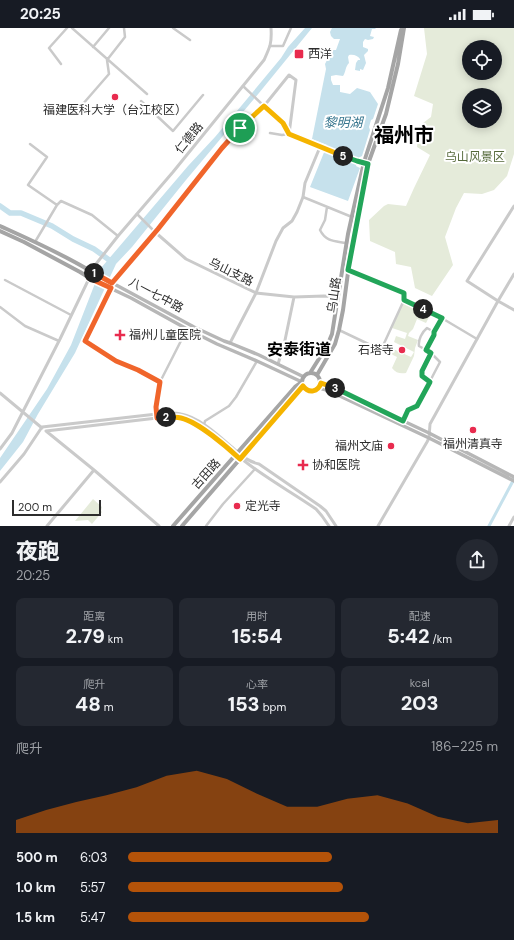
<!DOCTYPE html>
<html lang="zh">
<head>
<meta charset="utf-8">
<style>
  :root { --surface:#171b24; --page:#242831; --text:#f1f3f6; --muted:#9ea1a6; --accent:#b45309 }
  body { margin:0; font-family:"DM Sans","Noto Sans SC",sans-serif; background:var(--page); color:var(--text); height:100vh; display:flex; flex-direction:column; font-size:15px; white-space:nowrap }
  * { box-sizing:border-box; margin:0 }
  p { font-size:13px; color:var(--muted) }
  .icon { flex:none; width:22px; height:22px; fill:none; stroke:currentColor; stroke-width:2; stroke-linecap:round; stroke-linejoin:round }
  .map { position:relative; height:498px; overflow:hidden }
  .sheet { display:flex; flex-direction:column; background:var(--surface); flex:1 }
  .sheet>* { flex:none }
  .tools { position:absolute; left:462px; top:12px; display:grid; gap:8px }
  .tools a { display:grid; place-items:center; width:40px; height:40px; border-radius:50%; background:var(--surface); box-shadow:0 2px 10px #0003; font-size:20px }
  .scale { position:absolute; left:12px; bottom:10px; width:89px; box-sizing:border-box; padding-left:4px; border:2px solid #2d2d2d; border-top:0; font-size:11px; line-height:14px; white-space:nowrap; color:#2d2d2d; -webkit-text-stroke:3px #fff; paint-order:stroke }
  .pin { position:absolute; display:grid; place-items:center; width:34px; height:34px; color:#fff; margin:-17px; border:2px solid #fff; border-radius:50%; box-shadow:0 1px 4px #0007 }
  .km { position:absolute; width:20px; height:20px; margin:-10px; border-radius:50%; background:#222; color:#fff; font-size:11px; line-height:20px; text-align:center }
  .round { display:grid; place-items:center; flex:none; width:42px; height:42px; border-radius:21px; background:var(--page) }
  .head { display:flex; align-items:center; justify-content:space-between; height:68px; padding:0 16px }
  h1 { font-size:22px; font-weight:800; line-height:30px }
  .figures { display:grid; grid-template-columns:repeat(3,1fr); gap:6px; height:68px; padding:4px 16px }
  .figures div { display:grid; align-content:center; border-radius:8px; background:var(--page); text-align:center }
  .figures b { font-size:20px; font-weight:800 }
  .figures small { font-size:11px; font-weight:400 }
  .figures p { font-size:11px }
  .chart { height:112px; padding:8px 16px }
  .chart p { display:flex; justify-content:space-between }
  .chart svg { width:100%; height:72px; margin-top:4px; fill:var(--accent); opacity:.7 }
  ul { padding:0 16px; list-style:none; font-size:13px }
  li { display:grid; grid-template-columns:64px 48px 1fr; align-items:center; height:30px }
  li i { height:10px; border-radius:5px; background:var(--accent) }
  .status { display:flex; justify-content:space-between; align-items:center; height:28px; padding:0 20px; background:var(--surface); direction:ltr }
  .status svg { height:11px; fill:currentColor }
  .map>svg:first-child { display:block }
</style>
</head>
<body>
<div class="status"><b>20:25</b><svg viewBox="0 0 49 12"><path d="M0 12V9h3v3zM5 12V6h3v6zM10 12V3h3v9zM15 12V0h3v12zM26 1h20v11H26zM47 4h2v5h-2z"/></svg></div>
<div class="map">
<svg width="514" height="498" viewBox="0 0 514 498">
  <rect width="100%" height="100%" fill="#fff"/>
  <path fill="#e5ebda" fill-rule="evenodd" d="M 424,0 L 514,0 L 514,126 L 507,148 L 494,162 L 482,166 L 464,165 L 456,180 L 445,209 L 453,237 L 432,268 L 415,260 L 411,239 L 396,236 L 395,224 L 370,213 L 369,192 L 384,178 L 388,176 L 406,178 L 414,160 L 430,127 L 417,119 L 419,98 L 431,89 L 433,76 L 414,68 L 427,26 ZM 469,19 L 495,19 L 495,45 L 469,45 ZM 469,67 L 495,67 L 495,93 L 469,93 Z
    M 404,272 L 431,285 L 426,295 L 417,291 L 413,301 L 409,305 L 408,308 L 418,312 L 415,320 L 414,328 L 406,345 C 400,346 396,345 392,340 L 397,329 L 389,325 L 391,320 L 411,329 L 414,324 L 394,314 L 396,308 L 405,311 L 407,305 L 392,300 Z
    M 93,471 L 102,479 L 101,483 L 102,484 L 92,496 L 88,492 L 75,493 Z"/>
  <path fill="#c6e1ec" d="M 305,0 L 312,0 L 259,65 L 186,152 L 132,219 L 116,236 L 75,325 L 38,386 L 23,414 L 0,443 L 0,430 L 47,361 L 71,317 L 101,240 L 188,138 L 215,109 L 242,77 L 281,30 L 288,19 Z
    M 332,0 L 376,0 L 375,1 L 372,1 L 370,8 L 374,9 L 373,11 L 368,12 L 365,11 L 363,14 L 363,19 L 368,21 L 368,23 L 364,27 L 366,35 L 363,42 L 360,41 L 360,43 L 355,42 L 356,35 L 358,32 L 360,32 L 360,31 C 358,28 354,26 349,27 L 348,29 L 349,35 C 345,39 346,44 343,48 L 336,47 L 331,48 L 331,52 L 333,57 L 340,57 L 340,64 L 350,66 L 357,60 L 370,64 L 378,76 L 373,91 L 371,92 L 369,99 L 370,102 L 362,128 L 358,130 L 356,138 L 360,140 L 348,173 L 310,159 L 327,117 L 312,111 L 326,41 L 325,36 L 328,30 L 328,25 L 332,22 L 336,22 L 340,11 L 334,11 L 331,8 L 330,4 Z"/>
  <g fill="none" stroke-linecap="round" stroke-linejoin="round">
    <path stroke="#c6e1ec" stroke-width="3" d="M 489,498 L 514,451"/>
    <path stroke="#c6e1ec" stroke-width="5.5" d="M 0,178 L 10,185 L 21,185 L 52,198 L 73,211 L 94,221 L 112,234"/>
    <path stroke="#cacaca" stroke-width="2.5" d="M 72,0 L 147,66
      M 173,0 L 190,12
      M 270,18 L 283,18 L 291,0
      M 93,19 L 109,0
      M 61,36 L 49,20 L 67,0
      M 243,58 L 264,78
      M 141,73 L 173,103 L 203,67
      M 82,77 L 109,46 L 107,32 L 125,9 L 124,0
      M 270,105 L 282,107 L 289,106
      M 30,116 L 47,129 L 28,157 L 57,177
      M 303,169 L 352,189
      M 327,179 L 325,192 L 320,202 C 326,214 335,213 346,215
      M 137,186 L 155,204
      M 35,214 L 57,177 L 61,173 L 92,187 L 118,208
      M 5,252 L 71,287
      M 111,260 L 85,313 L 116,333 L 138,342 L 160,354
      M 404,272 L 445,292 L 477,311
      M 0,279 L 25,298 L 59,313
      M 339,302 L 381,322 L 404,272 L 404,265 L 348,242
      M 434,304 L 441,290
      M 430,354 L 422,348 L 422,343 L 431,325
      M 157,390 L 156,379 L 160,354 L 187,301
      M 403,393 L 408,382 L 417,378 L 440,334 L 431,325 L 419,318 C 418,312 422,304 427,300 L 434,304 L 434,307 L 426,322
      M 204,397 L 205,393 L 229,378 L 236,369 L 257,333
      M 206,498 L 223,476 L 255,441"/>
    <path stroke="#cacaca" stroke-width="3" d="M 264,78 L 283,95 L 289,106 L 350,131 L 365,135
      M 514,178 L 467,253 L 498,273 L 514,282
      M 155,204 L 186,231 L 256,265 L 294,269 L 324,268 L 337,269
      M 112,255 L 158,201 L 226,115 L 243,96 L 264,78 L 289,47 L 296,52 L 289,106
      M 230,315 L 256,265 L 276,213 L 283,200 L 292,193 L 297,184 L 303,169 L 305,155 L 320,119
      M 278,336 L 284,317 L 294,269
      M 0,365 L 42,400
      M 46,403 L 157,390 C 167,389 177,388 187,392 C 209,401 227,421 247,435 C 269,452 293,465 316,481 L 322,488 L 329,498
      M 46,403 L 94,442 L 159,498
      M 0,421 L 12,405 L 60,311 L 96,236 L 118,208 L 173,144 L 264,32 C 270,19 272,15 271,0
      M 0,454 L 24,426 L 42,399 L 157,386 C 165,385 173,384 181,386 C 199,389 219,408 233,420 C 242,428 247,433 259,436 L 320,478 L 326,483 L 336,498
      M 47,498 L 94,442
      M 378,498 L 427,414 L 429,410 L 430,396 L 498,273 L 514,246
      M 509,498 L 514,489"/>
    <path stroke="#b7b7b7" stroke-width="3.5" d="M 92,244 L 194,299 L 224,313 L 230,315 L 259,327 L 304,349
      M 93,252 L 131,270 L 187,301 L 217,316 L 257,333 L 302,354
      M 321,355 L 329,358 L 429,405 L 514,449
      M 318,360 L 327,362 L 429,410 L 514,453"/>
    <path stroke="#a5a5a5" stroke-width="4" d="M 0,198 C 31,212 63,226 92,244
      M 0,203 L 24,214 L 80,244 L 93,252
      M302 354a9 9 0 1 1 18 0a9 9 0 1 1-18 0Z
      M 310,345 L 327,318 L 332,306 L 348,206 L 364,134 L 388,60 L 401,2
      M 317,347 L 335,316 L 339,302 L 343,282 L 349,237 L 368,136 L 386,86 L 398,36 L 404,0
      M 173,498 L 295,359 L 302,354
      M 182,498 L 303,358"/>
  </g>
  <g fill="none" stroke-linecap="round" stroke-linejoin="round">
    <defs>
      <path id="split-1" d="M 94,245 L 112,255 L 158,201 L 222,120 L 240,100"/>
      <path id="split-2" d="M 94,245 L 92,244 L 89,250 L 111,260 L 85,313 L 116,333 L 138,342 L 160,354 L 156,379 L 157,390 L 166,389"/>
      <path id="split-3" d="M 166,389 C 171,389 176,389 181,390 C 198,394 227,419 240,431 L 303,358 C 309,366 318,364 321,355 L 335,360"/>
      <path id="split-4" d="M 335,360 L 403,393 L 408,382 L 417,378 L 430,354 L 422,348 L 422,343 L 431,325 L 426,322 L 434,307 L 434,304 L 442,290 L 423,281"/>
      <path id="split-5" d="M 343,128 L 357,133 L 368,136 L 348,242 L 404,265 L 404,272 L 423,281"/>
      <path id="split-6" d="M 240,100 L 264,78 L 283,95 L 289,106 L 343,128"/>
    </defs>
    <use href="#split-1" stroke="#fff" stroke-width="8"/>
    <use href="#split-2" stroke="#fff" stroke-width="8"/>
    <use href="#split-3" stroke="#fff" stroke-width="8"/>
    <use href="#split-4" stroke="#fff" stroke-width="8"/>
    <use href="#split-5" stroke="#fff" stroke-width="8"/>
    <use href="#split-6" stroke="#fff" stroke-width="8"/>
    <use href="#split-1" stroke="#f0652b" stroke-width="5"/>
    <use href="#split-2" stroke="#f0652b" stroke-width="5"/>
    <use href="#split-3" stroke="#f5b400" stroke-width="5"/>
    <use href="#split-4" stroke="#22a559" stroke-width="5"/>
    <use href="#split-5" stroke="#22a559" stroke-width="5"/>
    <use href="#split-6" stroke="#f5b400" stroke-width="5"/>
  </g>
  <g fill="#e82b4e" stroke="#fff" stroke-width="1.5">
    <rect x="294" y="21" width="10" height="10" rx="2"/>
    <circle cx="115" cy="69" r="4"/>
    <path d="M118 301h4v4h4v4h-4v4h-4v-4h-4v-4h4z"/>
    <circle cx="402" cy="322" r="4"/>
    <circle cx="473" cy="402" r="4"/>
    <circle cx="391" cy="418" r="4"/>
    <path d="M301 431h4v4h4v4h-4v4h-4v-4h-4v-4h4z"/>
    <circle cx="237" cy="478" r="4"/>
  </g>
  <g text-anchor="middle" stroke-width="4" stroke-linejoin="round" paint-order="stroke">
    <g font-size="12" fill="#2d2d2d" stroke="#fff" text-anchor="start">
      <text x="308" y="30">西洋</text>
      <text x="115" y="86" text-anchor="middle">福建医科大学（台江校区）</text>
      <text x="129" y="311">福州儿童医院</text>
      <text x="394" y="326" text-anchor="end">石塔寺</text>
      <text x="473" y="420" text-anchor="middle">福州清真寺</text>
      <text x="383" y="422" text-anchor="end">福州文庙</text>
      <text x="312" y="441">协和医院</text>
      <text x="245" y="482">定光寺</text>
    </g>
    <g font-size="12" fill="#2d2d2d" stroke="#fff">
      <text transform="translate(189 110) rotate(-51)" y="4">仁德路</text>
      <text transform="translate(231 244) rotate(26)" y="4">乌山支路</text>
      <text transform="translate(156 267) rotate(28)" y="4">八一七中路</text>
      <text transform="translate(334 267) rotate(-82)" y="4">乌山路</text>
      <text transform="translate(206 446) rotate(-48)" y="4">古田路</text>
    </g>
    <g font-size="12" fill="#55693a" stroke="#fff">
      <text x="475" y="133">乌山风景区</text>
    </g>
    <g font-size="13" font-style="italic" fill="#3a7890" stroke="#fff">
      <text x="343" y="99">黎明湖</text>
    </g>
    <g font-size="16" font-weight="bold" fill="#000" stroke="#fff">
      <text x="299" y="327">安泰街道</text>
    </g>
    <g font-size="20" font-weight="bold" fill="#000" stroke="#fff">
      <text x="404" y="114">福州市</text>
    </g>
  </g>
</svg>
<div class="tools">
<a><svg class="icon" aria-label="locate" viewBox="0 0 24 24"><circle cx="12" cy="12" r="6"/><path d="M12 2v4M12 18v4M2 12h4M18 12h4"/></svg></a>
<a><svg class="icon" aria-label="layers" viewBox="0 0 24 24"><path d="M12 4l9 5-9 5-9-5zM3 14l9 5 9-5"/></svg></a>
</div>
<div class="scale">200 m</div>
<div class="pin" style="left:240px;top:100px;background:#1e9e55"><svg class="icon" aria-label="arrive" viewBox="0 0 24 24"><path d="M6 21V4h12l-3 4 3 4H6"/></svg></div>
<b class="km" style="left:94px;top:245px">1</b>
<b class="km" style="left:166px;top:389px">2</b>
<b class="km" style="left:335px;top:360px">3</b>
<b class="km" style="left:423px;top:281px">4</b>
<b class="km" style="left:343px;top:128px">5</b>
</div>
<section class="sheet">
<div class="head"><div><h1>夜跑</h1><p>20:25</p></div><a class="round"><svg class="icon" aria-label="share" viewBox="0 0 24 24"><path d="M12 15V3M7 8l5-5 5 5M5 13v7h14v-7"/></svg></a></div>
<div class="figures">
<div><p>距离</p><b>2.79<small> km</small></b></div>
<div><p>用时</p><b>15:54</b></div>
<div><p>配速</p><b>5:42<small> /km</small></b></div>
</div>
<div class="figures">
<div><p>爬升</p><b>48<small> m</small></b></div>
<div><p>心率</p><b>153<small> bpm</small></b></div>
<div><p>kcal</p><b>203</b></div>
</div>
<div class="chart"><p><span>爬升</span>186–225 m</p>
<svg viewBox="0 0 160 44" preserveAspectRatio="none"><path d="M0 44V36L10 30L20 25L30 21L40 16L50 9L60 6L70 11L80 20L90 28L100 28L110 23L120 21L130 26L140 34L150 38L160 36V44z"/></svg>
</div>
<ul>
<li><b>500 m</b>6:03<i style="width:55%"></i></li>
<li><b>1.0 km</b>5:57<i style="width:58%"></i></li>
<li><b>1.5 km</b>5:47<i style="width:65%"></i></li>
</ul>
</section>
</body>
</html>
